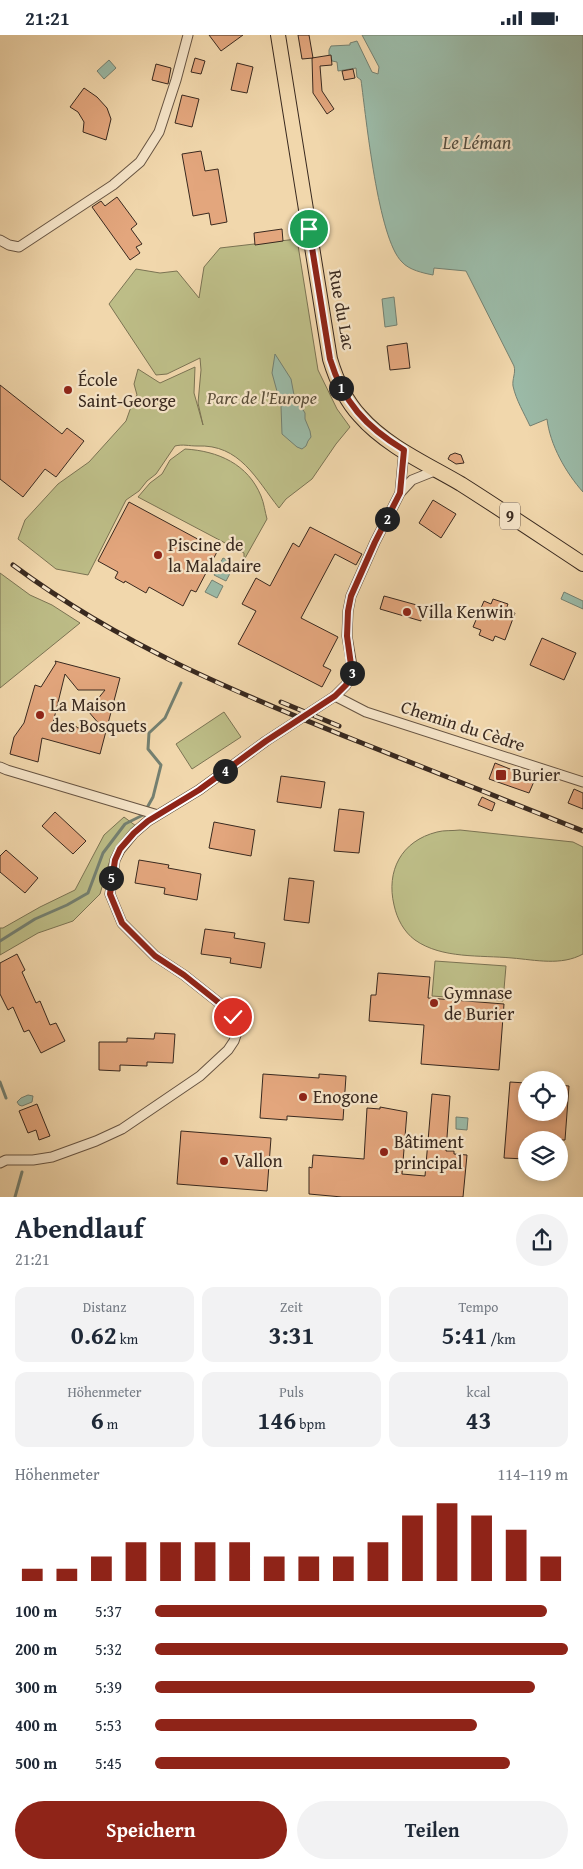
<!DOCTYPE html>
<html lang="de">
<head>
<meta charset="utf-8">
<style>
  :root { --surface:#fff; --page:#f2f2f3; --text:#1f2937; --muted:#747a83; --accent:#8f2418 }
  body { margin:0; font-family:"Gentium Book Plus",serif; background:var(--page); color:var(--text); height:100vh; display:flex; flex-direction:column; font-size:19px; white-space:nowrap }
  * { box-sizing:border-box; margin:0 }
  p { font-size:16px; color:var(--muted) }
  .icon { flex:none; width:28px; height:28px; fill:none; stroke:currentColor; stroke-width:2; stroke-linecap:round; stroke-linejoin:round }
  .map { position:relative; height:1162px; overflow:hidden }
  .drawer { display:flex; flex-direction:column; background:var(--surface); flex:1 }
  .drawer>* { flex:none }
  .controls { position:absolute; left:518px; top:1036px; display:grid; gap:10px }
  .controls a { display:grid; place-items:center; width:50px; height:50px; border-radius:50%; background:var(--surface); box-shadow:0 2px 8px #0003; font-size:25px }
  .pin { position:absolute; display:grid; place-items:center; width:42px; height:42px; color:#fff; margin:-21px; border:2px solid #fff; border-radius:50%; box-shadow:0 1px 5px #0007 }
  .km { position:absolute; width:25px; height:25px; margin:-12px; border-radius:50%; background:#222; color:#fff; font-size:14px; line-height:25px; text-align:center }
  .round { display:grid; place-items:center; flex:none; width:52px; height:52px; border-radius:26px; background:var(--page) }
  .head { display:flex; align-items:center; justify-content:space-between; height:85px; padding:0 15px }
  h1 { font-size:28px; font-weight:700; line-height:38px }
  .metrics { display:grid; grid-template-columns:repeat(3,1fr); gap:8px; height:85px; padding:5px 15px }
  .metrics div { display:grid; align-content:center; border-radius:12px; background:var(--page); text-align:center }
  .metrics b { font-size:25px; font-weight:700 }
  .metrics small { font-size:14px; font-weight:400 }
  .metrics p { font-size:14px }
  .chart { height:140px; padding:10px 15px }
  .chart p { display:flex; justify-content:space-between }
  .chart svg { width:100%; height:90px; margin-top:5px; stroke:var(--accent); stroke-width:6 }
  .action { display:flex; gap:10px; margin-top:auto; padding:10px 15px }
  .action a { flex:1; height:58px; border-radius:30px; background:var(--accent); color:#fff; font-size:20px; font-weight:700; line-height:58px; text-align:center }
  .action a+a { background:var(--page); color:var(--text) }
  ul { padding:0 15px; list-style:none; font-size:16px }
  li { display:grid; grid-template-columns:80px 60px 1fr; align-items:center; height:38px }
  li i { height:12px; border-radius:6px; background:var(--accent) }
  .status { display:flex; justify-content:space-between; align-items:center; height:35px; padding:0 25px; background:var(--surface); direction:ltr }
  .status svg { height:14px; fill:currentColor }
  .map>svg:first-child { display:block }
</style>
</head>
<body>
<div class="status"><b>21:21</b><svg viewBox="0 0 49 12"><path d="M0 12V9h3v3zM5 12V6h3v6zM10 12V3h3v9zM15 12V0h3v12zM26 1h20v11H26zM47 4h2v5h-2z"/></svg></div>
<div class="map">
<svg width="583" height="1162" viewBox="0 0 583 1162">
  <rect width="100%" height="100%" fill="#f1d7ac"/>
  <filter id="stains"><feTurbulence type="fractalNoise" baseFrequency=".004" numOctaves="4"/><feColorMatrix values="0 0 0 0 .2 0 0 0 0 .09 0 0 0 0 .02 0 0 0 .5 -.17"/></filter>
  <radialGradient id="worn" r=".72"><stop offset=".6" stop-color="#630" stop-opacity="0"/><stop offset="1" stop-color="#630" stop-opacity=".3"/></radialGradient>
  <path fill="#bdbd87" stroke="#7b7353" d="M 297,204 L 318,335 L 337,374 L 350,392 L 336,409 L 312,444 L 286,464 L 279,473 C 256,444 240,409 197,411 C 189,411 183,409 175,411 L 156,439 L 147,446 L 139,456 L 126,465 L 88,540 L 56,534 L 18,504 L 25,485 L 58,449 L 89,427 L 126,386 L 132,369 L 137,360 L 134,349 L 138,334 L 160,348 L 195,332 L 194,358 L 203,390 L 198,368 L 201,335 L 200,323 L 167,339 L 156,340 L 109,269 L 136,234 L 160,238 L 177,236 L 199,263 L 204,232 L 220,213 Z
    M 185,414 C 218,416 248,429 261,461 C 264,468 265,477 267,484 L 244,525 L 244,518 L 138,462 L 150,448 L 162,439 L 170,425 Z
    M 0,538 L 30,560 L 52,570 L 80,588 L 0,653 Z
    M 224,677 L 241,702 L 192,734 L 176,709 Z
    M 124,782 L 136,791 L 120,809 L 109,828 L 100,859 L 73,886 L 38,898 L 0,920 L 0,893 L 3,893 L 40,872 L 75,855 L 104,800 Z
    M 460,795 L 573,807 L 583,812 L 583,919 C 561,931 536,925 512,923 C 480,920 442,924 415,905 C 404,897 397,884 394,870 C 386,836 401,806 437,797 C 444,795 452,796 460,795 Z
    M 435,926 L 506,931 L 503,966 L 432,961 Z"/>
  <path fill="#9bbaa7" stroke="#748071" d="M 362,0 L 583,0 L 583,457 C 566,438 550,410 547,384 L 530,391 C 524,378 516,365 513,351 C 512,344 516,338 514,331 L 466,236 L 434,233 L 433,240 C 423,238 409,235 402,227 C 378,204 366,82 361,45 L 357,42 L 356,33 L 338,36 L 337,27 L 332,26 L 331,21 L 329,21 L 329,15 L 331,11 L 350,10 L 350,8 L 357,6 L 372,37 L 378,39 L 379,32 Z
    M 109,25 L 116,33 L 104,44 L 97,36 Z
    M 394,262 L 397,290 L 385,292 L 382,264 Z
    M 275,319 L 291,344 L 294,360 L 305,378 L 305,384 L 310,396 L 311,402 L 308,406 L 306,411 L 302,414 L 297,412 L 282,399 L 281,371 L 272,338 Z
    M 223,523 L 235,529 L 226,546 L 214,540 Z
    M 212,545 L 223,551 L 217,563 L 205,557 Z
    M 564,557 L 583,566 L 583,574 L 561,564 Z
    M 28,1060 L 33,1061 L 32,1067 L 22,1071 L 19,1070 L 17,1067 L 21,1063 Z
    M 456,1082 L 468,1083 L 467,1095 L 456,1094 Z"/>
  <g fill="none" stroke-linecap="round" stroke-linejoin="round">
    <path stroke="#748071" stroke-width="3" d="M 0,906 L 35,884 L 67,870 L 88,858 L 103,818 L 125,789 L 143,780 L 153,762 L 161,730 L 148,714 L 149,698 L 165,683 L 181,648
      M 0,1047 L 6,1063
      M 15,1162 L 22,1137"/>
  </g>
  <path fill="#e3a67d" stroke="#39291f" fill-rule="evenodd" d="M 209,0 L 243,0 L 221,16 Z
    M 298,0 L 309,0 L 313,23 L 302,24 Z
    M 331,20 L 332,30 L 320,31 L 322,56 L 334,74 L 327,79 L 313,58 L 312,23 Z
    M 195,23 L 205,26 L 201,39 L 191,37 Z
    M 237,28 L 253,32 L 247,58 L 231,55 Z
    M 156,29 L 171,33 L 168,49 L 152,45 Z
    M 353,34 L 355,43 L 344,45 L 342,36 Z
    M 84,53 L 97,62 L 107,73 L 111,84 L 106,105 L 83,97 L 84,87 L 78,77 L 70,72 Z
    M 182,60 L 199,64 L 192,92 L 175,88 Z
    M 201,116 L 205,136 L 218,134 L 227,187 L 211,190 L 209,178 L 193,181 L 182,119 Z
    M 117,162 L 137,189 L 131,194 L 142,209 L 136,212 L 140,218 L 130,225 L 92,172 L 101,166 L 105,171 Z
    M 282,194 L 283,206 L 255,210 L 254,198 Z
    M 407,308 L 410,333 L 390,335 L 387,311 Z
    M 0,350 L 62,399 L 67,393 L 84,406 L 56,442 L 45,434 L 23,462 L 0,444 Z
    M 455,418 L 461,420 L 464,428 L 456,429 L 448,424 L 450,420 Z
    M 433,465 L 456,479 L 441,503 L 419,488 Z
    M 129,467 L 218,515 L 196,557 L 191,555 L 183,571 L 149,552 L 146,558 L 125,546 L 124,548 L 115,543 L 118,537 L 98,526 Z
    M 310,492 L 362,519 L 356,530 L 335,519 L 301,583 L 338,602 L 323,631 L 331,635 L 322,652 L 238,609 L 256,576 L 242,569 L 256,543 L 270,551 L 293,508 L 299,512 Z
    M 384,561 L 424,572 L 421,586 L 380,574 Z
    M 493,564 L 508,569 L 506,574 L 515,578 L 505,605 L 495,601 L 493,606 L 479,600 L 481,595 L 473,592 L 484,566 L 491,569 Z
    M 542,603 L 576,618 L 564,645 L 530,630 Z
    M 55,626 L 120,643 L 100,719 L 42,703 L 38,727 L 10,719 L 14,702 L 24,688 L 35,650 L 41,652 L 56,628 ZM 65,639 L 78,655 L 105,655 L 88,676 L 100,690 L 78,693 L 70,687 L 51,696 Z
    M 495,728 L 535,744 L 529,758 L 489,744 Z
    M 281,741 L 325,747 L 321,773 L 277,767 Z
    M 574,754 L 583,758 L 583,774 L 568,768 Z
    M 482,762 L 495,768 L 492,776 L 478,770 Z
    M 339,774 L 364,777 L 359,818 L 334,816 Z
    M 55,777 L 86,806 L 73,819 L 42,791 Z
    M 214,787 L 255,795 L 251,821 L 209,813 Z
    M 6,815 L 38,843 L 25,858 L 0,837 L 0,821 Z
    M 139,825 L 169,830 L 168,833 L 201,839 L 197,865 L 164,859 L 165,853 L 135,848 Z
    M 289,843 L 314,846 L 309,888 L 284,885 Z
    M 205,894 L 235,898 L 234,903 L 265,908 L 261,933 L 230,928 L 231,923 L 201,919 Z
    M 17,919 L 25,935 L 22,937 L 36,968 L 40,966 L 50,990 L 56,988 L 65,1006 L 41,1018 L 29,995 L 24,997 L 13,972 L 8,975 L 0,959 L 0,928 Z
    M 378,938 L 430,942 L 428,963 L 504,969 L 499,1035 L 421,1029 L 424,990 L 369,986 L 371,960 L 376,960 Z
    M 155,998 L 175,999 L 173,1028 L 147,1027 L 147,1031 L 120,1030 L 120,1036 L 99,1035 L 99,1007 L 127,1007 L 127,1003 L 154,1004 Z
    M 263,1039 L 319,1043 L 319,1039 L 346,1041 L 343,1085 L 287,1081 L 287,1085 L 260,1083 Z
    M 510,1047 L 526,1048 L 526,1078 L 559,1078 L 559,1050 L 569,1051 L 565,1105 L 526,1105 L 526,1124 L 504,1123 Z
    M 432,1059 L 450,1061 L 446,1116 L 454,1116 L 454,1119 L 467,1120 L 463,1162 L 342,1162 L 309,1159 L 309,1132 L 312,1133 L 313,1120 L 364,1124 L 367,1073 L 380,1074 L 380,1072 L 407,1077 L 402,1139 L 425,1141 Z
    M 37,1069 L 50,1101 L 39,1105 L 36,1095 L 28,1098 L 19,1076 Z
    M 181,1096 L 271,1103 L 267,1156 L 177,1149 Z"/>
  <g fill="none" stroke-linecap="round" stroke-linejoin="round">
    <defs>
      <path id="street" d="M 0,205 L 9,210 L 19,212 L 113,150 L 140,127 L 159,97 L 176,45 L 188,0
        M 400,458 L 412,445 L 437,435
        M 335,661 L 366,677 L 583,747
        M 0,732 L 7,735 L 158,780
        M 0,1128 L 6,1125 L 33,1125 L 52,1122 L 96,1106 L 122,1094 L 200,1041 L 228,1015 L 234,1006 L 237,997 L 237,989 L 223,971 L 184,940 L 155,921 L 122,888 L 110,859 L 115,825 L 120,815 L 134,798 L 148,786 L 199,755 L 266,706 L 335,661 L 346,650 L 353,637 L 347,601 L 348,576 L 351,561 L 375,507 L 400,458 L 404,415"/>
      <path id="primary" d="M 278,0 L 330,324 C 336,344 345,365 360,381 C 386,411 427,429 461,449 C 502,475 542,502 583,529"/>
    </defs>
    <use href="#street" stroke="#675442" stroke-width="11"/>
    <use href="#primary" stroke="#39291f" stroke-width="16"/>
    <use href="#street" stroke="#f6e5c9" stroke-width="9"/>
    <use href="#primary" stroke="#f1d7ac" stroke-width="14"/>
    <defs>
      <path id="rail" d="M 13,530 C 122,611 237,658 362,708 C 436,737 509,767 583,796
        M 281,667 L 339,691"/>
    </defs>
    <use href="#rail" stroke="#39291f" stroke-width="5"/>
    <use href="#rail" stroke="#f6e5c9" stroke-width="3" stroke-dasharray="9" stroke-linecap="butt"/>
  </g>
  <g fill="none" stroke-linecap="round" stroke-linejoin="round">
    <defs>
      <path id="route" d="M 233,982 L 223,971 L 184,940 L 155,921 L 122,888 L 110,859 L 115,825 L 120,814 L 134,798 L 148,786 L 199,755 L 266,706 L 335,661 L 346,650 L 352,637 L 347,601 L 348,576 L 351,561 L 375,507 L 400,458 L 404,415 C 366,392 343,367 330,324 L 309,194"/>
    </defs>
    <use href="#route" stroke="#fff" stroke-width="10"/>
    <use href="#route" stroke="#8f2418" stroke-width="6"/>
  </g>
  <g fill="#8f2418" stroke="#f6e5c9" stroke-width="2">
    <circle cx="68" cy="355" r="5"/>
    <circle cx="158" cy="520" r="5"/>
    <circle cx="407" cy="577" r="5"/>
    <circle cx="40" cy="680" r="5"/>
    <rect x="495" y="734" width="12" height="12" rx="2.5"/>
    <circle cx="434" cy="968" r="5"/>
    <circle cx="303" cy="1062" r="5"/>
    <circle cx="384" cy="1117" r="5"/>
    <circle cx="224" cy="1126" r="5"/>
  </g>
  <g text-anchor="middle" stroke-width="4.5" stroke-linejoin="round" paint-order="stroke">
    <rect fill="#f6e5c9" stroke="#726152" stroke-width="1" x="500" y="467.5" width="20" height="27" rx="4"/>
    <g font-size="16" font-weight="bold" fill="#39291f">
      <text x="510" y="487">9</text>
    </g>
    <g font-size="18" fill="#39291f" stroke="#f6e5c9">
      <text transform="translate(342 275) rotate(80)" y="6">Rue du Lac</text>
      <text transform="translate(463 691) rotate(18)" y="6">Chemin du Cèdre</text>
    </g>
    <g font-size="18" fill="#39291f" stroke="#f6e5c9" text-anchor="start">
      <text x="78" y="351">École<tspan x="78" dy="21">Saint-George</tspan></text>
      <text x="168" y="516">Piscine de<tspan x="168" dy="21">la Maladaire</tspan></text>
      <text x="417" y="583">Villa Kenwin</text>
      <text x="50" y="676">La Maison<tspan x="50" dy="21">des Bosquets</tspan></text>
      <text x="512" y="746">Burier</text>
      <text x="444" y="964">Gymnase<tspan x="444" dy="21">de Burier</tspan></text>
      <text x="313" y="1068">Enogone</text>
      <text x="394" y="1113">Bâtiment<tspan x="394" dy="21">principal</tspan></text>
      <text x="234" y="1132">Vallon</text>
    </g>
    <g font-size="18" font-style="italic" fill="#5a4e39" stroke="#f6e5c9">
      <text x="262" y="369">Parc de l'Europe</text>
    </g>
    <g font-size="19" font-style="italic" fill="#524d41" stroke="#f6e5c9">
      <text x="477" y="114">Le Léman</text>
    </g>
  </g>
  <rect width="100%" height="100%" filter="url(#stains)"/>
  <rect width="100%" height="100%" fill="url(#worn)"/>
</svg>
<div class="controls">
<a><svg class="icon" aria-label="locate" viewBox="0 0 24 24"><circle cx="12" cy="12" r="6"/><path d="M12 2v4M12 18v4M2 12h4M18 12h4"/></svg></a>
<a><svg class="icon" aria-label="layers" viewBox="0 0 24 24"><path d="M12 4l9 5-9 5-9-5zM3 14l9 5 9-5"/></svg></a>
</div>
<div class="pin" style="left:309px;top:194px;background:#1e9e55"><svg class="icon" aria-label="arrive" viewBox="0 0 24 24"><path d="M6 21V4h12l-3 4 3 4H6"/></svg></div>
<div class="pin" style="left:233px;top:982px;background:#d93025"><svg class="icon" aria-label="check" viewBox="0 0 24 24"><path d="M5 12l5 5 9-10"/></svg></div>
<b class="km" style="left:341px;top:353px">1</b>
<b class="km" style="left:387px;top:484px">2</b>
<b class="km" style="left:352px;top:638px">3</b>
<b class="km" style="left:225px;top:736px">4</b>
<b class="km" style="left:111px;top:843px">5</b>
</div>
<section class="drawer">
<div class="head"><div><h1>Abendlauf</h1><p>21:21</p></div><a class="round"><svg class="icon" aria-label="share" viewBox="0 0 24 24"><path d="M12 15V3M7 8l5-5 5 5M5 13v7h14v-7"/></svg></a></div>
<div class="metrics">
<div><p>Distanz</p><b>0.62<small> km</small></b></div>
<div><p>Zeit</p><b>3:31</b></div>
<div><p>Tempo</p><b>5:41<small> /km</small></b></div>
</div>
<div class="metrics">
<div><p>Höhenmeter</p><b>6<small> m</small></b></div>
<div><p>Puls</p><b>146<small> bpm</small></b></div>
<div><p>kcal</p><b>43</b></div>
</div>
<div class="chart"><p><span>Höhenmeter</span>114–119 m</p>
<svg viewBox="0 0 160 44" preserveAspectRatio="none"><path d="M5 44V38M15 44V38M25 44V32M35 44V25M45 44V25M55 44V25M65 44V25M75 44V32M85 44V32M95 44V32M105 44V25M115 44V12M125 44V6M135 44V12M145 44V19M155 44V32"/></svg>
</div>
<ul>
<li><b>100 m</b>5:37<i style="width:95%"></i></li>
<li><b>200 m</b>5:32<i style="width:100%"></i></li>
<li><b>300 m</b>5:39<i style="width:92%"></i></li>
<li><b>400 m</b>5:53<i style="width:78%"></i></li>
<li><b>500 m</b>5:45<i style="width:86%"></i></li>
</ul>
<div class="action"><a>Speichern</a><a>Teilen</a></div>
</section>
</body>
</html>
